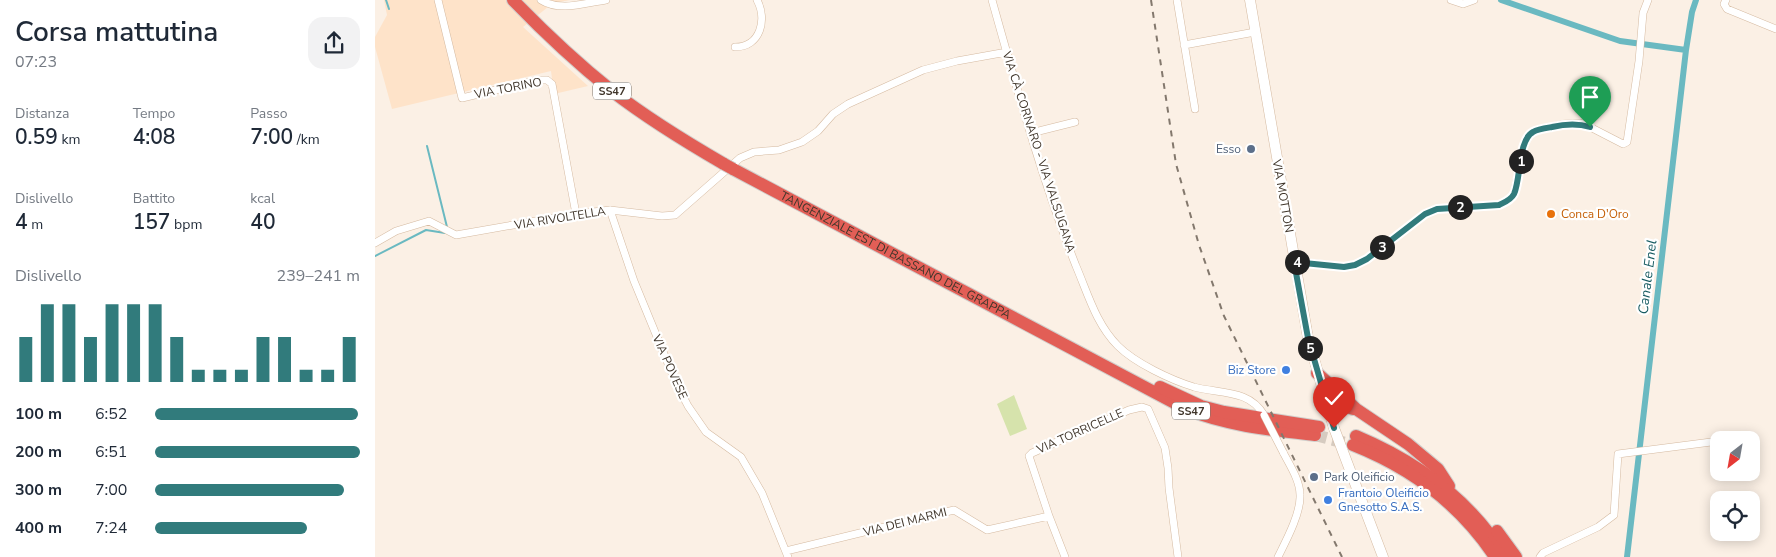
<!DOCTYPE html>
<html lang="it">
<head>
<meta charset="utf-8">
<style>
  :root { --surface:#fff; --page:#f2f2f3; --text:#1f2937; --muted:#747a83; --accent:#317b7c }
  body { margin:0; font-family:"Nunito Sans",sans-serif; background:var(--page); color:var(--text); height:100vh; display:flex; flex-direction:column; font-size:19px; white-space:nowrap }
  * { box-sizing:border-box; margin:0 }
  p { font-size:16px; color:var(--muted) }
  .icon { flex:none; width:28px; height:28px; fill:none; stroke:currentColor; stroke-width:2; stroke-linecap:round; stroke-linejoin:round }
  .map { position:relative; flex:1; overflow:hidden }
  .details { display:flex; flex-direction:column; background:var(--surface); width:375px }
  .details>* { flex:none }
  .needle { width:32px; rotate:211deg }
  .tools { position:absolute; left:1335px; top:431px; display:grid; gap:10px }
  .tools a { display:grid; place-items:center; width:50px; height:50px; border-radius:10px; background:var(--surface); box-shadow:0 2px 12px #0003; font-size:25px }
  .pin { position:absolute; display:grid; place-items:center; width:42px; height:42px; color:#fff; margin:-51px -21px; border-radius:50% 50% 50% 0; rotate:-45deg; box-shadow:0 0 5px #0007 }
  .pin .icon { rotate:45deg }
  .km { position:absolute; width:25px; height:25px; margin:-12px; border-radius:50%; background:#222; color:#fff; font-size:14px; line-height:25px; text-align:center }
  .round { display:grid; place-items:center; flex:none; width:52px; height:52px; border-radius:15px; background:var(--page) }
  .overview { display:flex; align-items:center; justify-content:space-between; height:85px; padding:0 15px }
  h1 { font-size:28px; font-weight:600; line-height:38px }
  .stats { display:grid; grid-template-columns:repeat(3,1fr); gap:8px; height:85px; padding:5px 15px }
  .stats div { display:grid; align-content:center }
  .stats b { font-size:21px; font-weight:600 }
  .stats small { font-size:14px; font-weight:400 }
  .stats p { font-size:14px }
  .chart { height:140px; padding:10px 15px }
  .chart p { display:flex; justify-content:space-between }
  .chart svg { width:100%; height:90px; margin-top:5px; stroke:var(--accent); stroke-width:6 }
  ul { padding:0 15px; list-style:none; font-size:16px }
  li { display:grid; grid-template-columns:80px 60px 1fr; align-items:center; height:38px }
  li i { height:12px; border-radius:6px; background:var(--accent) }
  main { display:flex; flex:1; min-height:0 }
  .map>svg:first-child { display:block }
</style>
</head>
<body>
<main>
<section class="details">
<div class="overview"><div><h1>Corsa mattutina</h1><p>07:23</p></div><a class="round"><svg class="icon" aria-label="share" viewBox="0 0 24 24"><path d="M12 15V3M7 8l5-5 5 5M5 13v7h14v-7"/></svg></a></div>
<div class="stats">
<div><p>Distanza</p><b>0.59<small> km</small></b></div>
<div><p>Tempo</p><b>4:08</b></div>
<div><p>Passo</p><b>7:00<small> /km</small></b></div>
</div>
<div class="stats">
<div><p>Dislivello</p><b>4<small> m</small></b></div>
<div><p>Battito</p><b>157<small> bpm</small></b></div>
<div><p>kcal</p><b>40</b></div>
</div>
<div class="chart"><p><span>Dislivello</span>239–241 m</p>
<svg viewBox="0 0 160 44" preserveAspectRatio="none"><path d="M5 44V22M15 44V6M25 44V6M35 44V22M45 44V6M55 44V6M65 44V6M75 44V22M85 44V38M95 44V38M105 44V38M115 44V22M125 44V22M135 44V38M145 44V38M155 44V22"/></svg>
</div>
<ul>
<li><b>100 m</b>6:52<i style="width:99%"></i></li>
<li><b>200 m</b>6:51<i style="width:100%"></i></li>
<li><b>300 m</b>7:00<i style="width:92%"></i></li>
<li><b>400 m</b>7:24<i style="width:74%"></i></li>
</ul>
</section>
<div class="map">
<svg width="1401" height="557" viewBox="0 0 1401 557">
  <rect width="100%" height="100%" fill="#fbf0e5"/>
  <path fill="#fee3c9" d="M 9,0 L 195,0 L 178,3 L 148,27 L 213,86 L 179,94 L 176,71 L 17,109 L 0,47 L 0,37 L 12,15 Z"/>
  <path fill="#d6e3ac" d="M 639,395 L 652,429 L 635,436 L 622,404 Z"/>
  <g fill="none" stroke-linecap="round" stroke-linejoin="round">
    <path stroke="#6ab9c1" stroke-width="2" d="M 11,0 L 14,9
      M 52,146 L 72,227
      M 0,256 L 51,230 L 70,233"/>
    <path stroke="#6ab9c1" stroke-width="6" d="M 1126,0 L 1245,41 L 1311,50
      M 1252,557 L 1311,50 L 1317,12 L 1321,0"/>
    <path stroke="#d6cbc0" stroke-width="12" stroke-dasharray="12 6" stroke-linecap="butt" d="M 940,435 L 978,445"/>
    <defs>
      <path id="street" d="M 63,0 L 87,98 L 163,80 L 172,80 L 177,84 L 201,214
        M 166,0 C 185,12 210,3 231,0
        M 617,0 C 642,89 667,180 701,266 C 713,294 721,324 743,346 C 760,363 796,380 819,387 C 845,394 874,389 889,415
        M 802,0 L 820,109
        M 1076,0 L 1088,4 L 1099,0
        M 1351,0 L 1349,4 L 1352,9 L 1401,29
        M 809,45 L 880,32
        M 360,47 C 386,47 392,19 382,0
        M 656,133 L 700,122
        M 235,210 L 259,281 L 301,383 L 313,406 L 331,432 L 366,457 L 387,493 L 413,557
        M 0,243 L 21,231 L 54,221 L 81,235 L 201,214 L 235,210 L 287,216 L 300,215 L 365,158 L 379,152 L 404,150 L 427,142 L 443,131 L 458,114 L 473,104 L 548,70 L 582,61 L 632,52
        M 919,261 L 969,267 L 980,265 L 992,259 L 1050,214 L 1061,209 L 1124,205 L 1133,201 L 1139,194 L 1148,149 L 1152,139 L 1157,132 L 1188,124 L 1205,123 L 1215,127 L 1248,144 L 1252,142 L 1264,61 L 1268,13 L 1273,0
        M 1354,440 L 1356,440
        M 411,551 L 579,510 L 612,530 L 674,516
        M 690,557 L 674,516 L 654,456 L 657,453 L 754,410 L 767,407 L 773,409 L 790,448 L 793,468 L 794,488 L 803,557
        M 903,557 C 911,541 926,513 925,495 C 925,480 914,464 908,452
        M 1165,557 L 1168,553 L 1223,527 L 1239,515 L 1243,454 L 1344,441"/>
      <path id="secondary" d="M 875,0 L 933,338 L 959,428 L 1008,557"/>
      <g id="highway">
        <path d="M 138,0 C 169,32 202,63 237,91 C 272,118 311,142 349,164"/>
        <path id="s1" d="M 358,169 L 811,409 C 853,426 896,430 940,435"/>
        <path d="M 942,373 L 981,409 L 1033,444 L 1063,469 L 1074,486"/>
        <path d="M 785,387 L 826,406 L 849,412 L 944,427"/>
        <path d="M 954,410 C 963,405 968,405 978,409"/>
        <path d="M 981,436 C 1043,462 1095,499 1130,557"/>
        <path d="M 978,445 C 1036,468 1085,504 1120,557"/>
        <path d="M 1122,531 L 1141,557"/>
      </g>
    </defs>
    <use href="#street" stroke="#d5baa1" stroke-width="8"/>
    <use href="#secondary" stroke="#d5baa1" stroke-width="11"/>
    <use href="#highway" stroke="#d1cfcc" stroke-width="14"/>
    <use href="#street" stroke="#fff" stroke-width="7"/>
    <use href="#secondary" stroke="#fff" stroke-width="10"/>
    <use href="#highway" stroke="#e25e56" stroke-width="12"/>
    <path stroke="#83786d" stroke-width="2" stroke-dasharray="6 6" stroke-linecap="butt" d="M 776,0 L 801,164 L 824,245 L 849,316 L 967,557"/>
    <defs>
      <path id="street-bridge" d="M 889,415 L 908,452"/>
      <path id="highway-bridge" d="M 349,164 L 358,169"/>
    </defs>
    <use href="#street-bridge" stroke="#d5baa1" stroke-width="8" stroke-linecap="butt"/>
    <use href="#highway-bridge" stroke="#d1cfcc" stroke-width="14" stroke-linecap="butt"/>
    <use href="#street-bridge" stroke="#fff" stroke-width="7"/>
    <use href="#highway-bridge" stroke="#e25e56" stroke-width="12"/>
  </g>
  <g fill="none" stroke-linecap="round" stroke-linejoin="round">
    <defs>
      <path id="route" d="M 959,428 L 933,338 L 919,262 L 969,267 L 980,265 L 992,259 L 1050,214 L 1062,209 L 1124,205 C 1130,202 1136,200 1139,194 C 1146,179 1143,140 1158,132 C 1163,129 1171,128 1177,127 C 1190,124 1202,123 1215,127"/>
    </defs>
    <use href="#route" stroke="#fff" stroke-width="10"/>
    <use href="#route" stroke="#317b7c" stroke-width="6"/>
  </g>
  <g fill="#5c6f8a" stroke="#fff" stroke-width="2">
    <circle cx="876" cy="149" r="5"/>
    <circle cx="939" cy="477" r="5"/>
  </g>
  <circle fill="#e8710a" stroke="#fff" stroke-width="2" cx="1176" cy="214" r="5"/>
  <g fill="#3f7fe0" stroke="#fff" stroke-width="2">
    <circle cx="911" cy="370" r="5"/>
    <circle cx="953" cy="500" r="5"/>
  </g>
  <g text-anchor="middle" stroke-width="4.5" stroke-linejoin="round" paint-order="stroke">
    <g fill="#fff" stroke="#79726b" stroke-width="1">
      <rect x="218" y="82.5" width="38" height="17" rx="4"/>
      <rect x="797" y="402.5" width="38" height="17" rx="4"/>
    </g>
    <g font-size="11" font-weight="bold" fill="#40362b">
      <text x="237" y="95">SS47</text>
      <text x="816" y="415">SS47</text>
    </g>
    <g font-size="12" fill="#40362b" stroke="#fff">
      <text transform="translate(133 88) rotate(-11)" y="4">VIA TORINO</text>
      <text transform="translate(664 152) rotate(72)" y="4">VIA CÀ CORNARO - VIA VALSUGANA</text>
      <text transform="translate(908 196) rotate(80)" y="4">VIA MOTTON</text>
      <text transform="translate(185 218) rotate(-9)" y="4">VIA RIVOLTELLA</text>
      <text dy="4" stroke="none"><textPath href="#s1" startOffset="184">TANGENZIALE EST DI BASSANO DEL GRAPPA</textPath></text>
      <text transform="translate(295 367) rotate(66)" y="4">VIA POVESE</text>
      <text transform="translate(705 431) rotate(-24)" y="4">VIA TORRICELLE</text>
      <text transform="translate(530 522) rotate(-14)" y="4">VIA DEI MARMI</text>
    </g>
    <g font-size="12" fill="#4e5e75" stroke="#fff" text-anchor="end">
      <text x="866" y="153">Esso</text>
      <text x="949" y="481" text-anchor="start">Park Oleificio</text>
    </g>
    <g font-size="12" fill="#c56008" stroke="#fff" text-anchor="start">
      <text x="1186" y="218">Conca D'Oro</text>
    </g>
    <g font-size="12" fill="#366cbe" stroke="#fff" text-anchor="end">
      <text x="901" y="374">Biz Store</text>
      <text x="963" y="497" text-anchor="start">Frantoio Oleificio<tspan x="963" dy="14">Gnesotto S.A.S.</tspan></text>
    </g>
    <g font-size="14" font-style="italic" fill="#195c62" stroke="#fff">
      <text transform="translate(1272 277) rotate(-83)" y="5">Canale Enel</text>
    </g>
  </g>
</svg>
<div class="tools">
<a><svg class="needle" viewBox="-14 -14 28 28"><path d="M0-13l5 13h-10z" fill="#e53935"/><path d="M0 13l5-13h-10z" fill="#747a83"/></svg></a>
<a><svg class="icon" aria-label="locate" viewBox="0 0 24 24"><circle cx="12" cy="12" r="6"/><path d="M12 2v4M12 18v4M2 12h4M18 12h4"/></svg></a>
</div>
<div class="pin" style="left:1215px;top:127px;background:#1e9e55"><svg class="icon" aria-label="arrive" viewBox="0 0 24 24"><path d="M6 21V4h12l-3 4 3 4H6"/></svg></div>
<div class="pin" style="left:959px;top:428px;background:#d93025"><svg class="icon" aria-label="check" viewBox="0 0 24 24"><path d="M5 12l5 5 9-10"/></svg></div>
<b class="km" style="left:1146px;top:161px">1</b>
<b class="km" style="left:1085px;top:207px">2</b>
<b class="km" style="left:1007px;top:247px">3</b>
<b class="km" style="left:922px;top:262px">4</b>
<b class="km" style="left:935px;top:348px">5</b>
</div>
</main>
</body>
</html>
